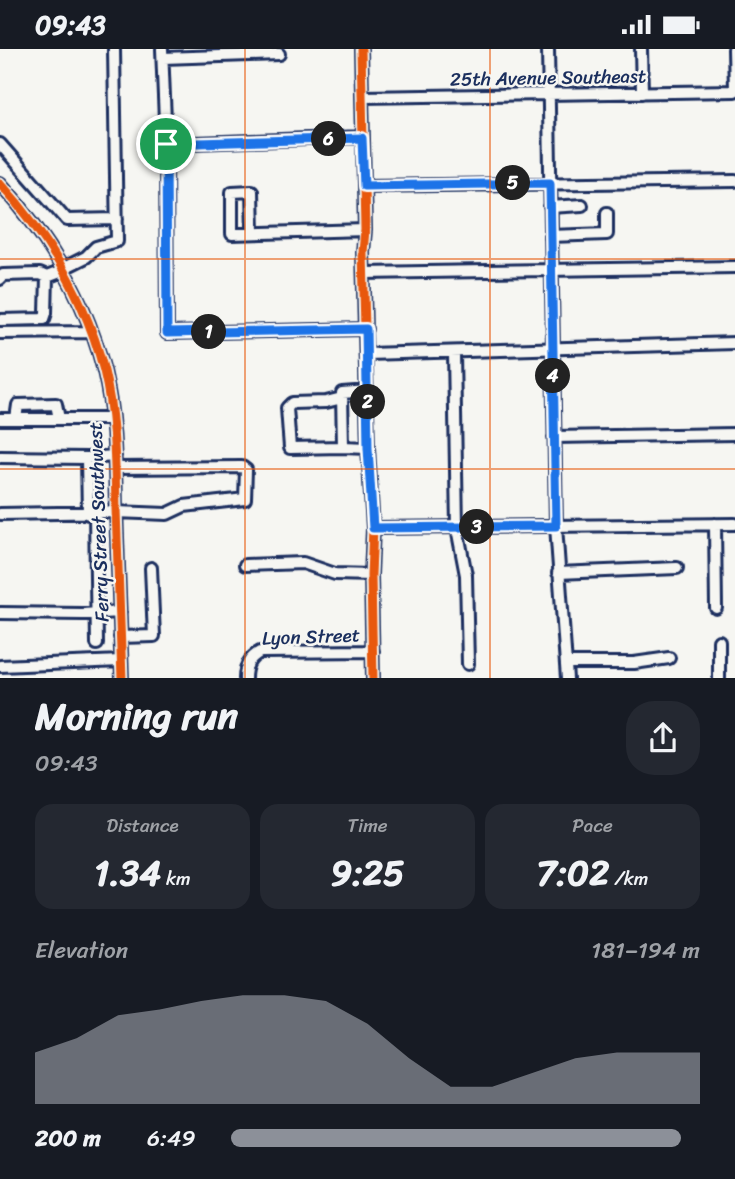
<!DOCTYPE html>
<html lang="en">
<head>
<meta charset="utf-8">
<style>
  :root { --surface:#171b24; --page:#242831; --text:#f1f3f6; --muted:#9ea1a6; --accent:#8c9099 }
  body { margin:0; font-family:Sriracha,sans-serif; background:var(--page); color:var(--text); height:100vh; display:flex; flex-direction:column; font-size:26px; white-space:nowrap }
  * { box-sizing:border-box; margin:0 }
  p { font-size:23px; color:var(--muted) }
  .icon { flex:none; width:38px; height:38px; fill:none; stroke:currentColor; stroke-width:2; stroke-linecap:round; stroke-linejoin:round }
  .map { position:relative; height:629px; overflow:hidden }
  .panel { display:flex; flex-direction:column; background:var(--surface); flex:1 }
  .panel>* { flex:none }
  .pin { position:absolute; display:grid; place-items:center; width:60px; height:60px; color:#fff; margin:-30px; border:4px solid #fff; border-radius:50%; box-shadow:0 2px 7px #0007 }
  .km { position:absolute; width:35px; height:35px; margin:-18px; border-radius:50%; background:#222; color:#fff; font-size:19px; line-height:35px; text-align:center }
  .round { display:grid; place-items:center; flex:none; width:74px; height:74px; border-radius:28px; background:var(--page) }
  .overview { display:flex; align-items:center; justify-content:space-between; height:119px; padding:0 35px }
  h1 { font-size:38px; font-weight:700; line-height:52px }
  .stats { display:grid; grid-template-columns:repeat(3,1fr); gap:10px; height:119px; padding:7px 35px }
  .stats div { display:grid; align-content:center; border-radius:18px; background:var(--page); text-align:center }
  .stats b { font-size:35px; font-weight:700 }
  .stats small { font-size:19px; font-weight:400 }
  .stats p { font-size:19px }
  .chart { height:196px; padding:14px 35px }
  .chart p { display:flex; justify-content:space-between }
  .chart svg { width:100%; height:126px; margin-top:7px; fill:var(--accent); opacity:.7 }
  ul { padding:0 35px; list-style:none; font-size:23px }
  li { display:grid; grid-template-columns:112px 84px 1fr; align-items:center; height:52px }
  li i { height:18px; border-radius:9px; background:var(--accent) }
  .status { display:flex; justify-content:space-between; align-items:center; height:49px; padding:0 35px; background:var(--surface); direction:ltr }
  .status svg { height:19px; fill:currentColor }
  .map>svg:first-child { display:block }
</style>
</head>
<body>
<div class="status"><b>09:43</b><svg viewBox="0 0 49 12"><path d="M0 12V9h3v3zM5 12V6h3v6zM10 12V3h3v9zM15 12V0h3v12zM26 1h20v11H26zM47 4h2v5h-2z"/></svg></div>
<div class="map">
<svg width="735" height="630" viewBox="0 0 735 630">
  <rect width="100%" height="100%" fill="#f6f6f2"/>
  <filter id="ink" filterUnits="userSpaceOnUse"><feTurbulence type="fractalNoise" baseFrequency=".0143" numOctaves="2"/><feDisplacementMap in="SourceGraphic" scale="14" xChannelSelector="R" yChannelSelector="G"/><feConvolveMatrix kernelMatrix="1 2 1 2 8 2 1 2 1" color-interpolation-filters="sRGB"/></filter>
  <g filter="url(#ink)">
    <g fill="none" stroke-linecap="round" stroke-linejoin="round">
      <defs>
        <path id="minor" d="M 162,0 L 166,95 L 167,284 L 366,280
          M 361,0 L 365,181 L 363,203 L 368,399 L 373,479 L 371,526 L 373,630
          M 548,0 L 556,477 L 567,630
          M 641,0 L 642,44
          M 734,0 L 735,41
          M 163,9 L 279,5
          M 362,48 L 735,42
          M 0,95 L 67,171 L 117,170
          M 166,95 L 362,88
          M 0,134 C 49,188 86,251 104,322 C 115,367 115,414 116,460 C 118,516 120,573 122,630
          M 364,137 L 735,132
          M 550,158 L 582,156
          M 253,184 L 252,142 L 232,143 L 232,185 L 365,181
          M 550,187 L 607,185 L 607,164
          M 64,219 L 86,208 L 96,198 L 117,192 L 114,0
          M 364,224 L 735,218
          M 0,230 L 3,226 L 40,225 L 47,228 L 65,221
          M 0,271 L 44,270 L 46,264 L 47,228
          M 0,284 L 91,283
          M 454,304 L 457,479 L 466,526 L 468,615
          M 367,305 L 735,294
          M 368,342 L 342,344 L 343,398 L 368,399
          M 342,349 L 326,353 L 292,354 L 287,359 L 290,399 L 343,398
          M 0,370 L 112,370
          M 16,370 L 18,356 L 56,355 L 59,370
          M 554,388 L 735,385
          M 0,408 L 87,409
          M 95,464 L 97,595
          M 0,465 L 116,463 L 167,465 L 184,457 L 245,450 L 246,421 L 242,418 L 115,419
          M 88,465 L 87,409 L 115,407
          M 715,475 L 716,559
          M 373,479 L 735,475
          M 245,516 L 303,514 L 335,525 L 371,526
          M 558,524 L 677,519
          M 0,564 L 82,565 L 120,563
          M 120,588 L 154,587 L 151,519
          M 719,592 L 719,630
          M 566,614 L 634,614 L 669,609
          M 0,617 L 121,612
          M 245,630 C 245,617 249,609 260,603 L 373,602"/>
      </defs>
      <use href="#minor" stroke="#1b2f5e" stroke-width="16"/>
      <use href="#minor" stroke="#f6f6f2" stroke-width="10"/>
      <defs>
        <path id="cycleway" d="M 361,0 L 365,181 L 363,203 L 368,399 L 373,479 L 371,526 L 373,630
          M 0,134 C 49,188 86,251 104,322 C 115,367 115,414 116,460 C 118,516 120,573 122,630"/>
      </defs>
      <use href="#cycleway" stroke="#f6f6f2" stroke-width="13"/>
      <use href="#cycleway" stroke="#e8590c" stroke-width="9"/>
    </g>
  </g>
  <g fill="none" stroke-linecap="round" stroke-linejoin="round" filter="url(#ink)">
    <defs>
      <path id="route" d="M 362,89 L 364,137 L 550,134 L 556,477 L 373,479 L 368,399 L 366,280 L 167,284 L 166,95 Z"/>
    </defs>
    <use href="#route" stroke="#fff" stroke-width="14"/>
    <use href="#route" stroke="#1a73e8" stroke-width="9"/>
  </g>
  <path fill="none" stroke="#e8590c" stroke-width="2" stroke-opacity="0.55" d="M 245,0 L 245,630M 490,0 L 490,630M 0,210 L 735,210M 0,420 L 735,420"/>
  <g text-anchor="middle" stroke-width="5" stroke-linejoin="round" paint-order="stroke">
    <g font-size="19" fill="#1b2f5e" stroke="#f6f6f2">
      <text transform="translate(548 28) rotate(-1)" y="7">25th Avenue Southeast</text>
      <text transform="translate(98 473) rotate(-92)" y="7">Ferry Street Southwest</text>
      <text transform="translate(311 587) rotate(-2)" y="7">Lyon Street</text>
    </g>
  </g>
</svg>
<div class="pin" style="left:166px;top:95px;background:#1e9e55"><svg class="icon" aria-label="arrive" viewBox="0 0 24 24"><path d="M6 21V4h12l-3 4 3 4H6"/></svg></div>
<b class="km" style="left:209px;top:283px">1</b>
<b class="km" style="left:368px;top:353px">2</b>
<b class="km" style="left:477px;top:478px">3</b>
<b class="km" style="left:553px;top:327px">4</b>
<b class="km" style="left:513px;top:134px">5</b>
<b class="km" style="left:329px;top:90px">6</b>
</div>
<section class="panel">
<div class="overview"><div><h1>Morning run</h1><p>09:43</p></div><a class="round"><svg class="icon" aria-label="share" viewBox="0 0 24 24"><path d="M12 15V3M7 8l5-5 5 5M5 13v7h14v-7"/></svg></a></div>
<div class="stats">
<div><p>Distance</p><b>1.34<small> km</small></b></div>
<div><p>Time</p><b>9:25</b></div>
<div><p>Pace</p><b>7:02<small> /km</small></b></div>
</div>
<div class="chart"><p><span>Elevation</span>181–194 m</p>
<svg viewBox="0 0 160 44" preserveAspectRatio="none"><path d="M0 44V26L10 21L20 13L30 11L40 8L50 6L60 6L70 8L80 16L90 28L100 38L110 38L120 33L130 28L140 26L150 26L160 26V44z"/></svg>
</div>
<ul>
<li><b>200 m</b>6:49<i style="width:96%"></i></li>
</ul>
</section>
</body>
</html>
